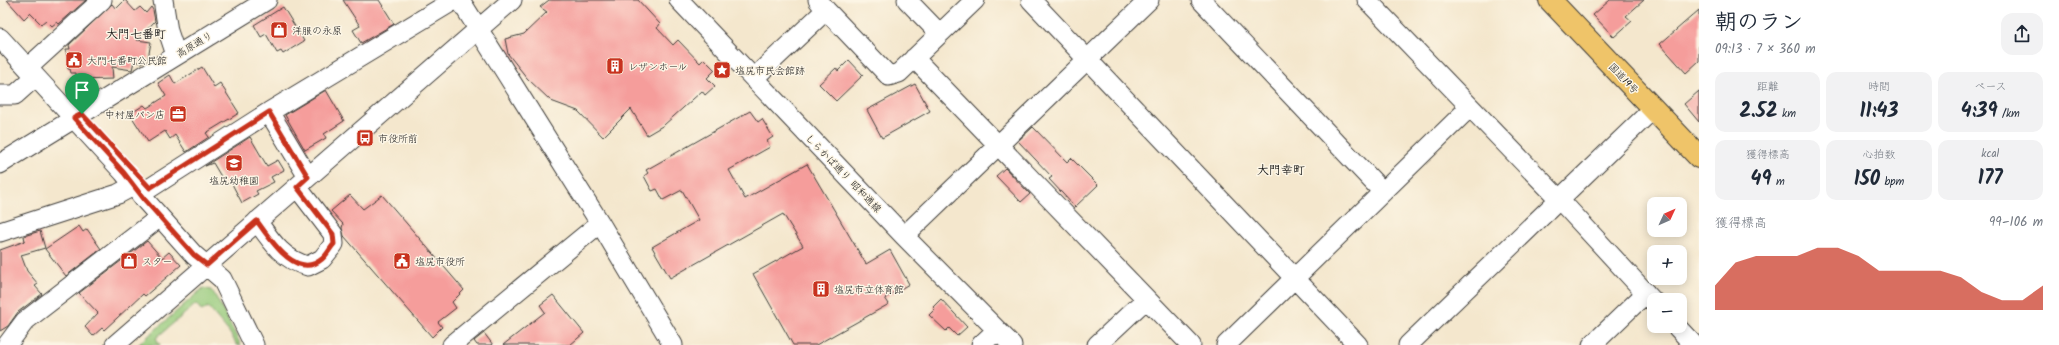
<!DOCTYPE html>
<html lang="ja">
<head>
<meta charset="utf-8">
<style>
  :root { --surface:#fff; --page:#f2f2f3; --text:#1f2937; --muted:#747a83; --accent:#c8321e }
  body { margin:0; font-family:Kalam,"Klee One",sans-serif; background:var(--page); color:var(--text); height:100vh; display:flex; flex-direction:column; font-size:15px; white-space:nowrap }
  * { box-sizing:border-box; margin:0 }
  p { font-size:13px; color:var(--muted) }
  .icon { flex:none; width:22px; height:22px; fill:none; stroke:currentColor; stroke-width:2; stroke-linecap:round; stroke-linejoin:round }
  .map { position:relative; flex:1; overflow:hidden }
  .details { display:flex; flex-direction:column; background:var(--surface); width:360px }
  .details>* { flex:none }
  .needle { width:26px; rotate:46deg }
  .buttons { position:absolute; left:1647px; top:197px; display:grid; gap:8px }
  .buttons a { display:grid; place-items:center; width:40px; height:40px; border-radius:8px; background:var(--surface); box-shadow:0 2px 10px #0003; font-size:20px }
  .pin { position:absolute; display:grid; place-items:center; width:34px; height:34px; color:#fff; margin:-41px -17px; border-radius:50% 50% 50% 0; rotate:-45deg; box-shadow:0 0 4px #0007 }
  .pin .icon { rotate:45deg }
  .round { display:grid; place-items:center; flex:none; width:42px; height:42px; border-radius:12px; background:var(--page) }
  .head { display:flex; align-items:center; justify-content:space-between; height:68px; padding:0 16px }
  h1 { font-size:22px; font-weight:700; line-height:30px }
  .stats { display:grid; grid-template-columns:repeat(3,1fr); gap:6px; height:68px; padding:4px 16px }
  .stats div { display:grid; align-content:center; border-radius:10px; background:var(--page); text-align:center }
  .stats b { font-size:20px; font-weight:700 }
  .stats small { font-size:11px; font-weight:400 }
  .stats p { font-size:11px }
  .chart { height:112px; padding:8px 16px }
  .chart p { display:flex; justify-content:space-between }
  .chart svg { width:100%; height:72px; margin-top:4px; fill:var(--accent); opacity:.7 }
  main { display:flex; flex:1; min-height:0 }
  .map>svg:first-child { display:block }
</style>
</head>
<body>
<main>
<div class="map">
<svg width="1699" height="345" viewBox="0 0 1699 345">
  <rect width="100%" height="100%" fill="#fcf5e5"/>
  <filter id="ink" filterUnits="userSpaceOnUse"><feTurbulence type="fractalNoise" baseFrequency=".025" numOctaves="2"/><feDisplacementMap in="SourceGraphic" scale="8" xChannelSelector="R" yChannelSelector="G"/><feConvolveMatrix kernelMatrix="1 2 1 2 8 2 1 2 1" color-interpolation-filters="sRGB"/></filter>
  <filter id="wash" filterUnits="userSpaceOnUse"><feTurbulence type="fractalNoise" baseFrequency=".012" numOctaves="4" result="noise"/><feDisplacementMap in="SourceGraphic" scale="16" xChannelSelector="R" yChannelSelector="G"/><feGaussianBlur stdDeviation="0.9" result="paint"/><feColorMatrix in="noise" values="0 0 0 0 0 0 0 0 0 0 0 0 0 0 0 0 0 1.4 0 .05"/><feComposite in="paint" operator="in"/></filter>
  <g filter="url(#wash)">
    <rect width="100%" height="100%" fill="#f4e7cd"/>
    <path fill="#96ca7c" stroke="#59734c" d="M 203,288 L 211,290 L 216,297 L 241,345 L 237,345 L 229,332 L 208,307 L 202,311 L 196,304 L 156,338 L 160,345 L 138,345 Z"/>
    <g id="blocks">
      <path fill="#f59d9b" d="M 7,0 L 86,0 L 59,24 L 57,22 L 52,26 L 46,20 L 41,24 L 30,13 L 24,19 Z
        M 125,0 L 135,11 L 140,7 L 146,13 L 151,7 L 153,10 L 155,21 L 137,40 L 151,42 L 148,59 L 142,58 L 142,63 L 134,61 L 132,70 L 112,67 L 113,79 L 77,80 L 76,73 L 71,73 L 70,69 L 68,69 L 66,49 L 70,49 L 69,45 L 112,4 L 116,9 Z
        M 343,0 L 379,0 L 394,24 L 361,43 L 353,30 L 360,26 Z
        M 549,0 L 638,0 L 660,24 L 657,28 L 673,45 L 678,40 L 700,63 L 704,59 L 715,70 L 707,78 L 715,86 L 705,95 L 702,91 L 664,125 L 647,135 L 631,109 L 603,137 L 578,111 L 551,101 L 527,78 L 508,54 L 505,39 L 524,34 L 547,12 L 540,7 Z
        M 1610,0 L 1644,0 L 1626,16 L 1632,21 L 1614,37 L 1593,15 Z
        M 283,7 L 304,41 L 283,54 L 281,51 L 277,53 L 266,34 L 261,37 L 254,25 Z
        M 1699,10 L 1699,61 L 1686,73 L 1660,44 Z
        M 849,60 L 863,75 L 836,101 L 819,84 L 836,68 L 838,71 Z
        M 202,67 L 214,87 L 220,83 L 239,113 L 206,133 L 209,137 L 186,152 L 175,135 L 170,139 L 165,131 L 148,142 L 130,114 L 144,105 L 147,108 L 166,96 L 158,83 L 170,75 L 175,84 Z
        M 915,84 L 930,111 L 882,138 L 867,110 Z
        M 326,90 L 344,121 L 324,134 L 326,138 L 305,150 L 285,115 Z
        M 1699,91 L 1699,122 L 1684,104 Z
        M 750,111 L 758,122 L 762,119 L 773,137 L 767,141 L 770,147 L 729,170 L 745,199 L 807,164 L 866,264 L 890,250 L 909,284 L 885,298 L 889,304 L 816,345 L 793,345 L 753,274 L 803,246 L 783,214 L 670,278 L 652,247 L 699,220 L 682,190 L 663,200 L 657,189 L 652,191 L 644,176 L 648,173 L 646,170 Z
        M 1033,127 L 1067,162 L 1071,158 L 1098,185 L 1075,207 L 1049,179 L 1052,177 L 1018,141 Z
        M 250,137 L 267,166 L 278,160 L 284,170 L 271,177 L 274,182 L 256,191 L 258,194 L 242,203 L 231,182 L 226,185 L 213,163 L 205,166 Z
        M 1005,168 L 1030,194 L 1021,202 L 996,176 Z
        M 350,195 L 363,209 L 382,195 L 464,290 L 452,302 L 456,308 L 438,322 L 442,327 L 432,337 L 344,236 L 342,228 L 343,224 L 331,211 Z
        M 79,226 L 83,232 L 87,229 L 101,249 L 66,276 L 45,249 Z
        M 40,231 L 45,248 L 21,255 L 27,271 L 38,284 L 35,286 L 42,294 L 18,312 L 8,326 L 0,331 L 0,250 L 25,241 L 24,236 Z
        M 147,241 L 162,258 L 169,252 L 181,265 L 145,296 L 143,294 L 104,330 L 102,328 L 93,336 L 85,327 L 98,313 L 79,293 Z
        M 553,295 L 584,333 L 570,345 L 503,345 L 545,312 L 540,305 Z
        M 941,299 L 967,327 L 957,336 L 949,328 L 946,331 L 929,315 L 935,309 L 933,307 Z
        M 484,333 L 493,345 L 477,345 L 474,341 Z"/>
    </g>
  </g>
  <g filter="url(#ink)">
    <use href="#blocks" fill-opacity="0" stroke="#3c3a37" stroke-width="1"/>
    <g fill="none" stroke-linecap="round" stroke-linejoin="round">
      <defs>
        <path id="minor" d="M 163,0 L 168,31 L 176,55
          M 460,0 L 600,223 L 673,345
          M 679,0 L 904,236 L 1012,345
          M 818,0 L 826,10 L 889,76 L 899,73 L 975,0
          M 907,0 L 939,33
          M 1031,0 L 1358,345
          M 1201,0 L 1383,192
          M 1367,0 L 1559,199 L 1654,302
          M 0,38 L 124,173 L 144,199 L 194,255 L 222,279 L 254,345
          M 914,58 L 1191,345
          M 33,63 L 102,0
          M 754,78 L 826,10
          M 0,95 L 15,95 L 35,77
          M 269,112 L 308,177
          M 0,164 L 267,0
          M 150,188 L 269,112 L 451,2
          M 257,221 C 271,241 283,260 308,266 L 322,259 L 334,244 L 333,234 L 297,187
          M 0,232 L 118,194 L 133,186
          M 904,236 L 1149,0
          M 1676,326 L 1694,345
          M 7,345 L 25,321 L 160,217
          M 115,345 L 512,0
          M 452,345 L 600,223
          M 981,345 L 997,330
          M 1097,345 L 1145,300
          M 1226,345 L 1469,108
          M 1408,345 L 1653,109
          M 1592,345 L 1646,293"/>
        <path id="highway" d="M 1550,0 L 1699,157"/>
      </defs>
      <use href="#minor" stroke="#3c3a37" stroke-width="21"/>
      <use href="#highway" stroke="#3c3a37" stroke-width="24"/>
      <use href="#minor" stroke="#fff" stroke-width="19"/>
      <use href="#highway" stroke="#efc469" stroke-width="22"/>
    </g>
  </g>
  <g fill="none" stroke-linecap="round" stroke-linejoin="round" filter="url(#ink)">
    <defs>
      <path id="route" d="M 269,112 L 308,177 L 297,187 L 333,234 L 334,244 C 330,248 327,255 322,259 C 296,281 270,239 257,221 L 207,265 L 194,255 L 144,199 L 124,173 L 74,118 L 82,114 L 150,188 Z"/>
    </defs>
    <use href="#route" stroke="#fff" stroke-width="8"/>
    <use href="#route" stroke="#c8321e" stroke-width="5"/>
  </g>
  <defs>
    <symbol id="shop-square" viewBox="-11 -11 22 22"><rect x="-9" y="-9" width="18" height="18" rx="4" fill="#c8321e" stroke="#fcf5e5"/><path d="M-5-2.5h2.3a2.7 3.5 0 0 1 5.4 0H5L5.5 6h-11ZM-1.5-2.5h3a1.5 2.3 0 0 0-3 0Z" fill="#fff"/></symbol>
    <symbol id="civic-square" viewBox="-11 -11 22 22"><rect x="-9" y="-9" width="18" height="18" rx="4" fill="#c8321e" stroke="#fcf5e5"/><path d="M-.6-6.5H3V-4.5H.6V-3L4-1V1h2V6H-6V1h2V-1L-.6-3ZM-1.2 2.5V6h2.4V2.5Z" fill="#fff"/></symbol>
    <symbol id="building-square" viewBox="-11 -11 22 22"><rect x="-9" y="-9" width="18" height="18" rx="4" fill="#c8321e" stroke="#fcf5e5"/><path d="M-4-6H4V6H1V3H-1V6H-4ZM-2.5-4.3h1.7v1.8h-1.7ZM.8-4.3h1.7v1.8H.8ZM-2.5-1h1.7V.8h-1.7ZM.8-1h1.7V.8H.8Z" fill="#fff"/></symbol>
    <symbol id="sight-square" viewBox="-11 -11 22 22"><rect x="-9" y="-9" width="18" height="18" rx="4" fill="#c8321e" stroke="#fcf5e5"/><path d="M0-6L1.8-2.2L6-1.7L2.9 1.2L3.7 5.4L0 3.3L-3.7 5.4L-2.9 1.2L-6-1.7L-1.8-2.2Z" fill="#fff"/></symbol>
    <symbol id="office-square" viewBox="-11 -11 22 22"><rect x="-9" y="-9" width="18" height="18" rx="4" fill="#c8321e" stroke="#fcf5e5"/><path d="M-6-3h4V-5.5h4V-3h4V5H-6ZM-1-4.5V-3h2v-1.5ZM-6 0V1H6V0Z" fill="#fff"/></symbol>
    <symbol id="bus-square" viewBox="-11 -11 22 22"><rect x="-9" y="-9" width="18" height="18" rx="4" fill="#c8321e" stroke="#fcf5e5"/><path d="M-5-6H5V4H4V6H2V4H-2V6H-4V4H-5ZM-3.5-4V0h7V-4ZM-3.5 1.2v1.5H-2V1.2ZM2 1.2v1.5H3.5V1.2Z" fill="#fff"/></symbol>
    <symbol id="school-square" viewBox="-11 -11 22 22"><rect x="-9" y="-9" width="18" height="18" rx="4" fill="#c8321e" stroke="#fcf5e5"/><path d="M0-5L7-2L0 1L-7-2ZM-4 1L0 2.5L4 1V4Q0 6-4 4Z" fill="#fff"/></symbol>
  </defs>
  <g fill-rule="evenodd">
    <use href="#shop-square" x="269" y="20" width="20" height="20"/>
    <use href="#civic-square" x="64" y="50" width="20" height="20"/>
    <use href="#building-square" x="605" y="56" width="20" height="20"/>
    <use href="#sight-square" x="712" y="60" width="20" height="20"/>
    <use href="#office-square" x="168" y="104" width="20" height="20"/>
    <use href="#bus-square" x="355" y="128" width="20" height="20"/>
    <use href="#school-square" x="224" y="153" width="20" height="20"/>
    <use href="#shop-square" x="119" y="251" width="20" height="20"/>
    <use href="#civic-square" x="392" y="251" width="20" height="20"/>
    <use href="#building-square" x="811" y="279" width="20" height="20"/>
  </g>
  <g text-anchor="middle" stroke-width="3" stroke-linejoin="round" paint-order="stroke">
    <g font-size="10" fill="#1c1c1c" stroke="#fcf5e5" text-anchor="start">
      <text x="292" y="34">洋服の永原</text>
      <text x="87" y="64">大門七番町公民館</text>
      <text x="628" y="70">レザンホール</text>
      <text x="735" y="74">塩尻市民会館跡</text>
      <text x="165" y="118" text-anchor="end">中村屋パン店</text>
      <text x="378" y="142">市役所前</text>
      <text x="234" y="184" text-anchor="middle">塩尻幼稚園</text>
      <text x="142" y="265">スター</text>
      <text x="415" y="265">塩尻市役所</text>
      <text x="834" y="293">塩尻市立体育館</text>
    </g>
    <g font-size="10" fill="#1c1c1c" stroke="#fcf5e5">
      <text transform="translate(194 44) rotate(-31)" y="4">高原通り</text>
      <text transform="translate(1624 78) rotate(46)" y="4">国道19号</text>
      <text transform="translate(844 173) rotate(46)" y="4">しらかば通り 昭和通線</text>
    </g>
    <g font-size="12" font-weight="bold" fill="#1c1c1c" stroke="#fcf5e5">
      <text x="136" y="38">大門七番町</text>
      <text x="1281" y="174">大門幸町</text>
    </g>
  </g>
</svg>
<div class="buttons">
<a><svg class="needle" viewBox="-14 -14 28 28"><path d="M0-13l5 13h-10z" fill="#e53935"/><path d="M0 13l5-13h-10z" fill="#747a83"/></svg></a>
<a>+</a>
<a>−</a>
</div>
<div class="pin" style="left:82px;top:114px;background:#1e9e55"><svg class="icon" aria-label="arrive" viewBox="0 0 24 24"><path d="M6 21V4h12l-3 4 3 4H6"/></svg></div>
</div>
<section class="details">
<div class="head"><div><h1>朝のラン</h1><p>09:13 · 7 × 360 m</p></div><a class="round"><svg class="icon" aria-label="share" viewBox="0 0 24 24"><path d="M12 15V3M7 8l5-5 5 5M5 13v7h14v-7"/></svg></a></div>
<div class="stats">
<div><p>距離</p><b>2.52<small> km</small></b></div>
<div><p>時間</p><b>11:43</b></div>
<div><p>ペース</p><b>4:39<small> /km</small></b></div>
</div>
<div class="stats">
<div><p>獲得標高</p><b>49<small> m</small></b></div>
<div><p>心拍数</p><b>150<small> bpm</small></b></div>
<div><p>kcal</p><b>177</b></div>
</div>
<div class="chart"><p><span>獲得標高</span>99–106 m</p>
<svg viewBox="0 0 160 44" preserveAspectRatio="none"><path d="M0 44V29L10 15L20 11L30 11L40 11L50 6L60 6L70 11L80 20L90 20L100 20L110 20L120 24L130 33L140 38L150 38L160 29V44z"/></svg>
</div>
</section>
</main>
</body>
</html>
